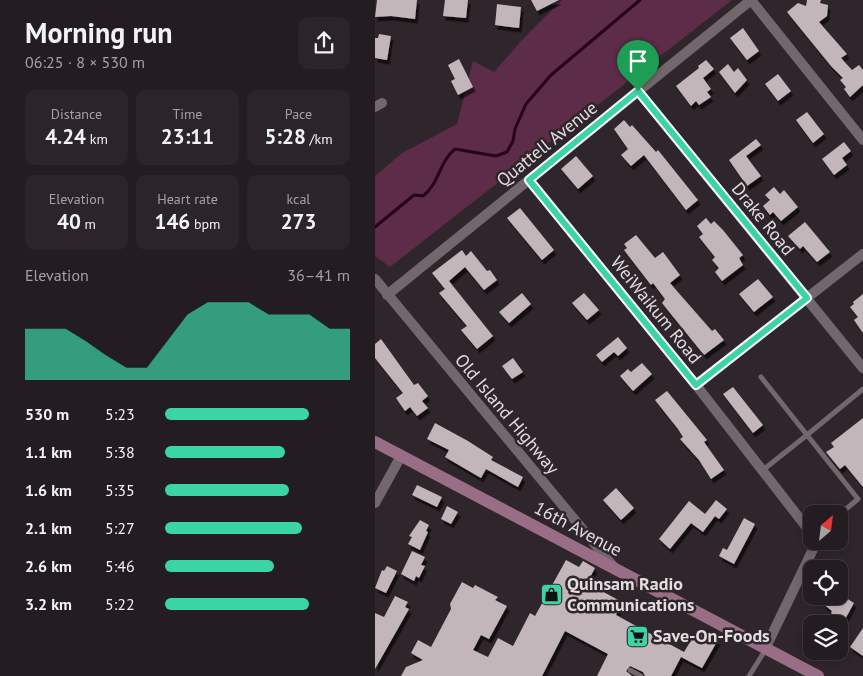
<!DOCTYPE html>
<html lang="en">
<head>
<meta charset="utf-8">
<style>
  :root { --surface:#231c20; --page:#2b2529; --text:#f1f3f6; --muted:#a3a1a5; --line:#403a3e; --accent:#3bd4a4 }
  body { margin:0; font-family:"PT Sans",sans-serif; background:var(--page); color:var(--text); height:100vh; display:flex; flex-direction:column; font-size:19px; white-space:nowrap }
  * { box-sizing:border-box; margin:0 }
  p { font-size:16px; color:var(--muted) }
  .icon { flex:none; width:28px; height:28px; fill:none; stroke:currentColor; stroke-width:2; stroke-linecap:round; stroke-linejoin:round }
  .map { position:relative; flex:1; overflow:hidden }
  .details { display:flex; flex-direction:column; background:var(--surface); width:375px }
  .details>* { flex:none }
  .needle { width:32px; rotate:28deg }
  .buttons { position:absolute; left:428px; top:505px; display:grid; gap:10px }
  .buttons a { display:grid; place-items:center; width:45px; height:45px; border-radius:10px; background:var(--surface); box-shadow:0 2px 8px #0003,0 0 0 1px var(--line); font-size:25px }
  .pin { position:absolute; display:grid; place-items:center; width:42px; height:42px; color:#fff; margin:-51px -21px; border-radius:50% 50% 50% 0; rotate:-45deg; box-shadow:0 0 5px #0007 }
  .pin .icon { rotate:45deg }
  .round { display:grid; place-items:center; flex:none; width:52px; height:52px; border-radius:10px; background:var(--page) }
  .summary { display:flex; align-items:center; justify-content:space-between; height:85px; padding:0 25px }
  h1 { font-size:28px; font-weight:700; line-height:38px }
  .stats { display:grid; grid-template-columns:repeat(3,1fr); gap:8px; height:85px; padding:5px 25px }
  .stats div { display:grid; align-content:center; border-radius:10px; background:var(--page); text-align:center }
  .stats b { font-size:21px; font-weight:700 }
  .stats small { font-size:14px; font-weight:400 }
  .stats p { font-size:14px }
  .chart { height:140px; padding:10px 25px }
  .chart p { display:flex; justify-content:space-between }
  .chart svg { width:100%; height:90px; margin-top:5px; fill:var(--accent); opacity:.7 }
  ul { padding:0 25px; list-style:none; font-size:16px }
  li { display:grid; grid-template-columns:80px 60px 1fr; align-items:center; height:38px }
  li i { height:12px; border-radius:6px; background:var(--accent) }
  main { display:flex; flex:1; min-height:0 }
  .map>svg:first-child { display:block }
</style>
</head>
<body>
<main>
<section class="details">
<div class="summary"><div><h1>Morning run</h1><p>06:25 · 8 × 530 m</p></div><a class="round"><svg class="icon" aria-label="share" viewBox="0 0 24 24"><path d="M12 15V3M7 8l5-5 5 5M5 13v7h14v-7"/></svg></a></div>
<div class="stats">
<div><p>Distance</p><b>4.24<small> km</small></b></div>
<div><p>Time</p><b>23:11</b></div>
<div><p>Pace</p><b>5:28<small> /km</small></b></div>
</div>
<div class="stats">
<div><p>Elevation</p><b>40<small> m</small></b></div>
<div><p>Heart rate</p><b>146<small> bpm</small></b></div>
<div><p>kcal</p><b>273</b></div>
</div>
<div class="chart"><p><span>Elevation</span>36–41 m</p>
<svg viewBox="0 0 160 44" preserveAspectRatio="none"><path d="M0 44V19L10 19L20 19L30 25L40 32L50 38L60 38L70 25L80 12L90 6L100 6L110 6L120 12L130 12L140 12L150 19L160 19V44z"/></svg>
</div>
<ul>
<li><b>530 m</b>5:23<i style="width:78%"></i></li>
<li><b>1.1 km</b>5:38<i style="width:65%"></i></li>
<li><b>1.6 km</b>5:35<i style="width:67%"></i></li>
<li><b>2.1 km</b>5:27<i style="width:74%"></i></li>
<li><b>2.6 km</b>5:46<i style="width:59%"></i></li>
<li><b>3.2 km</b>5:22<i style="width:78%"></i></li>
</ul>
</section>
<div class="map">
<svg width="488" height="676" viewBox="0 0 488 676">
  <defs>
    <filter id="shadow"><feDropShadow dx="2.5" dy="4.5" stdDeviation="0" flood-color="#0009"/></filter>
  </defs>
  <rect width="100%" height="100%" fill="#2f262b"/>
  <path fill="#5d2c48" d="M 187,0 L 357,0 L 15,267 L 0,256 L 0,176 L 27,153 L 82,124 L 98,61 L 119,72 L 147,40 Z"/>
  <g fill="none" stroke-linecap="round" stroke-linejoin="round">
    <path stroke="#260016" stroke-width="3" d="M 0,227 L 39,195 L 48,196 C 64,184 64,162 80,149 L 121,156 L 132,152 L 138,141 L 140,129 L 151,104 L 176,75 L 265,0"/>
  </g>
  <path fill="#c2b6bb" filter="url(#shadow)" d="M 2,0 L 42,0 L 40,19 L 16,16 L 0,17 Z
    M 70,0 L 93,0 L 91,18 L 68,16 Z
    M 156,0 L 184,0 L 162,11 Z
    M 432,0 L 446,0 L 445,3 L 453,5 L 452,16 L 444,22 L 472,54 L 466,58 L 477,70 L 484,65 L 488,70 L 488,85 L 475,97 L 469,89 L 471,87 L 465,80 L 468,78 L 456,66 L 412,12 L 423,3 L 431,6 Z
    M 122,4 L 146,7 L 144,28 L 120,25 Z
    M 368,28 L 384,51 L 372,60 L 355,38 Z
    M 4,34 L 16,36 L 12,60 L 0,58 L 0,38 L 3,38 Z
    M 84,59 L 98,87 L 83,95 L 76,81 L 80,79 L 73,65 Z
    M 331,60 L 339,69 L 328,78 L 336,89 L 332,92 L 336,97 L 324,105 L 321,101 L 316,106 L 301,86 L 324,68 L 323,66 Z
    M 353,64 L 359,72 L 363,68 L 372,80 L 360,93 L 344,72 Z
    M 403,74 L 416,91 L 403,101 L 390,84 Z
    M 432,112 L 449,134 L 438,143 L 421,120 Z
    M 249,120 L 255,127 L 257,125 L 281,152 L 283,150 L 323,200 L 311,210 L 269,155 L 256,166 L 246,155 L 253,149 L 239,129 Z
    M 381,139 L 386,145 L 371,156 L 386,176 L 372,186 L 354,160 Z
    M 469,142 L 476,151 L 467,158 L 472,165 L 459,175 L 447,159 Z
    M 201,156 L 218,176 L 203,189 L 186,169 Z
    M 399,187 L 405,194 L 409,190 L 423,207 L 406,221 L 398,212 L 395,215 L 388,206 L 395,200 L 390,195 Z
    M 145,208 L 179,250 L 167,260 L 132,218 Z
    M 331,218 L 336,224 L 339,221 L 348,230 L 368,255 L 364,258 L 368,265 L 347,281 L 340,272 L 344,268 L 337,260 L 340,257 L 324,237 L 328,234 L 322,226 Z
    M 430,222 L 455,252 L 442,262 L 428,246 L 425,249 L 413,236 Z
    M 261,235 L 280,258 L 288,252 L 305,275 L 295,283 L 337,331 L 340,329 L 349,340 L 329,355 L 287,303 L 290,299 L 278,283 L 276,285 L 249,250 L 252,248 L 249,244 Z
    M 87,250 L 91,256 L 96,251 L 112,271 L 115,270 L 122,280 L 109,290 L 90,267 L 74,281 L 118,336 L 102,349 L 86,330 L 92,326 L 64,293 L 70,289 L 57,273 Z
    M 383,279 L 398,297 L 379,312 L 364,294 Z
    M 147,293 L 156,304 L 134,323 L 124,312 Z
    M 209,293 L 224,310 L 212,320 L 197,303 Z
    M 488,294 L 488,333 L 479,320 L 483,317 L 475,307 L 479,304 L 478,302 Z
    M 243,337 L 252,348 L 243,356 L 239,352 L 227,362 L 221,355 Z
    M 6,339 L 39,385 L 43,383 L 53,396 L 47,401 L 53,408 L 42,416 L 35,407 L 30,411 L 21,398 L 28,393 L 0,358 L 0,344 Z
    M 138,358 L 148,372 L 137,379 L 127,366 Z
    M 267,363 L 277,374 L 258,391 L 245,376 L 253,369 L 256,372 Z
    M 358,387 L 388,425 L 378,433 L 348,394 Z
    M 292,391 L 332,440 L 329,442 L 349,470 L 336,479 L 324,460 L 305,439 L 308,437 L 303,429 L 280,400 Z
    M 488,418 L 488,487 L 470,465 L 465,469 L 451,452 L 459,447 L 456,443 Z
    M 60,423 L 93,441 L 118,457 L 116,460 L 148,477 L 143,487 L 111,469 L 106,478 L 70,457 L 74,450 L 52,439 Z
    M 42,485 L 67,497 L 62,507 L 37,495 Z
    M 241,488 L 259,508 L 246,520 L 228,500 Z
    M 341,500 L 352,509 L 344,519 L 340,516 L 328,532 L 316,523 L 295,549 L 284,539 L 314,501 L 330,514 Z
    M 72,506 L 83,512 L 76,524 L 66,519 Z
    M 369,518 L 380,524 L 359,564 L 344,556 L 348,548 L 352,550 Z
    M 45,520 L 54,525 L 51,531 L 53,532 L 45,550 L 33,544 L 37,537 L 34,536 Z
    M 37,551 L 50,557 L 46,565 L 50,566 L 44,578 L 41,576 L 39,581 L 26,574 Z
    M 191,560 L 204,567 L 208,561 L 220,568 L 212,583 L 247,602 L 241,615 L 309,652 L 323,629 L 343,640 L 327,668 L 306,657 L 296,676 L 270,676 L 268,672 L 255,666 L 251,671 L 257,676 L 222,676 L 233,654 L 190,631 L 167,676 L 26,676 L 31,667 L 48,660 L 36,653 L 43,640 L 56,647 L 76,609 L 75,604 L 87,582 L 98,588 L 100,585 L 123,597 L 120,600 L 132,606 L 114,639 L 106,635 L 98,650 L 113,657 L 123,638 L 138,646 L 155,613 L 160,616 Z
    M 12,566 L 22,571 L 11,593 L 0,588 L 7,570 L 9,571 Z
    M 20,596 L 33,602 L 30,607 L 34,609 L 0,669 L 0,613 L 9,617 Z
    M 441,596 L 468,596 L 479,603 L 469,621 L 456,613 L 457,611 L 448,604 L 449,602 Z
    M 488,628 L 488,656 L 475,647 Z"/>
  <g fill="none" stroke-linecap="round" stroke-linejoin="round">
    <path stroke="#72676c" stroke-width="5" d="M 386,377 L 432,435 L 488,389
      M 388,470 L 432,435 L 483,499 L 464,515
      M 255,670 L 266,676
      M 374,676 L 391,649"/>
    <path stroke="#72676c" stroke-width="10" d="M 263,91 L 488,368
      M 0,107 L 7,103
      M 154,180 L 321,385 L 436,533
      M 0,279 L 238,566
      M 12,295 L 376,0 L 488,140
      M 321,385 L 488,254
      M 0,503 L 26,456
      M 391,647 L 442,541"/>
    <path stroke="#9a6d86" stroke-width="12" d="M 0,442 L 443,676"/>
  </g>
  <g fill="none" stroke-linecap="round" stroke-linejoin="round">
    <defs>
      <path id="route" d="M 263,91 L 432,298 L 321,385 L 154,180 Z"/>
    </defs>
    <use href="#route" stroke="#fff" stroke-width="10"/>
    <use href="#route" stroke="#3bd4a4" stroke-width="6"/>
  </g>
  <defs>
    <symbol id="shop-square" viewBox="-11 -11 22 22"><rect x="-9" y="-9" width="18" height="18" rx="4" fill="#3bd4a4" stroke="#2f262b"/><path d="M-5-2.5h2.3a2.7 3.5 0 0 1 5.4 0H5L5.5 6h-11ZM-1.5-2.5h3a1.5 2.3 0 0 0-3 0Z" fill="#111"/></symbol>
    <symbol id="supermarket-square" viewBox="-11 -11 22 22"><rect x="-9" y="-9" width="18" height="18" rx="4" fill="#3bd4a4" stroke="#2f262b"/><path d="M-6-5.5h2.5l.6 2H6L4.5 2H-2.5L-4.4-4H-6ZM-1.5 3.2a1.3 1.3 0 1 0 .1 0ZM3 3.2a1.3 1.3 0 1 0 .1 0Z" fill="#111"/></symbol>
  </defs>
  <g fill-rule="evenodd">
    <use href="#shop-square" x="164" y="582" width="25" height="25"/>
    <use href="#supermarket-square" x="250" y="624" width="25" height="25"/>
  </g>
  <g text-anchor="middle" stroke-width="5" stroke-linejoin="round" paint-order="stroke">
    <g font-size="18" fill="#e3dde0" stroke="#2f262b">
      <text transform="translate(172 144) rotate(-39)" y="6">Quattell Avenue</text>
      <text transform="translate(388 219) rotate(51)" y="6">Drake Road</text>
      <text transform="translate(281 310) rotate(51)" y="6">WeiWaikum Road</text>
      <text transform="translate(132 414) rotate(50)" y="6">Old Island Highway</text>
      <text transform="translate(203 529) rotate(28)" y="6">16th Avenue</text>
    </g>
    <g font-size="18" font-weight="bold" fill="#e3dde0" stroke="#2f262b" text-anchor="start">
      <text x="192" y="590">Quinsam Radio<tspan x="192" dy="21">Communications</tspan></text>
      <text x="278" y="642">Save-On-Foods</text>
    </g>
  </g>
</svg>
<div class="buttons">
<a><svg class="needle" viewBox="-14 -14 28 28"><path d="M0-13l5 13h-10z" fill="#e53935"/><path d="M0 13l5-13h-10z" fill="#a3a1a5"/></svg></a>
<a><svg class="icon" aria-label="locate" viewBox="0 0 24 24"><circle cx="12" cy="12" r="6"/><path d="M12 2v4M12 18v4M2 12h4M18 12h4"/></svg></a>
<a><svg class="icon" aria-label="layers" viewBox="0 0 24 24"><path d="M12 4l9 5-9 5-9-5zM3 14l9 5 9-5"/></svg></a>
</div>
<div class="pin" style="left:263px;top:91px;background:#1e9e55"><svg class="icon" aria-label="arrive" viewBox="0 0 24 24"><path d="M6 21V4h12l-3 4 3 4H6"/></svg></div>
</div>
</main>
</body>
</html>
